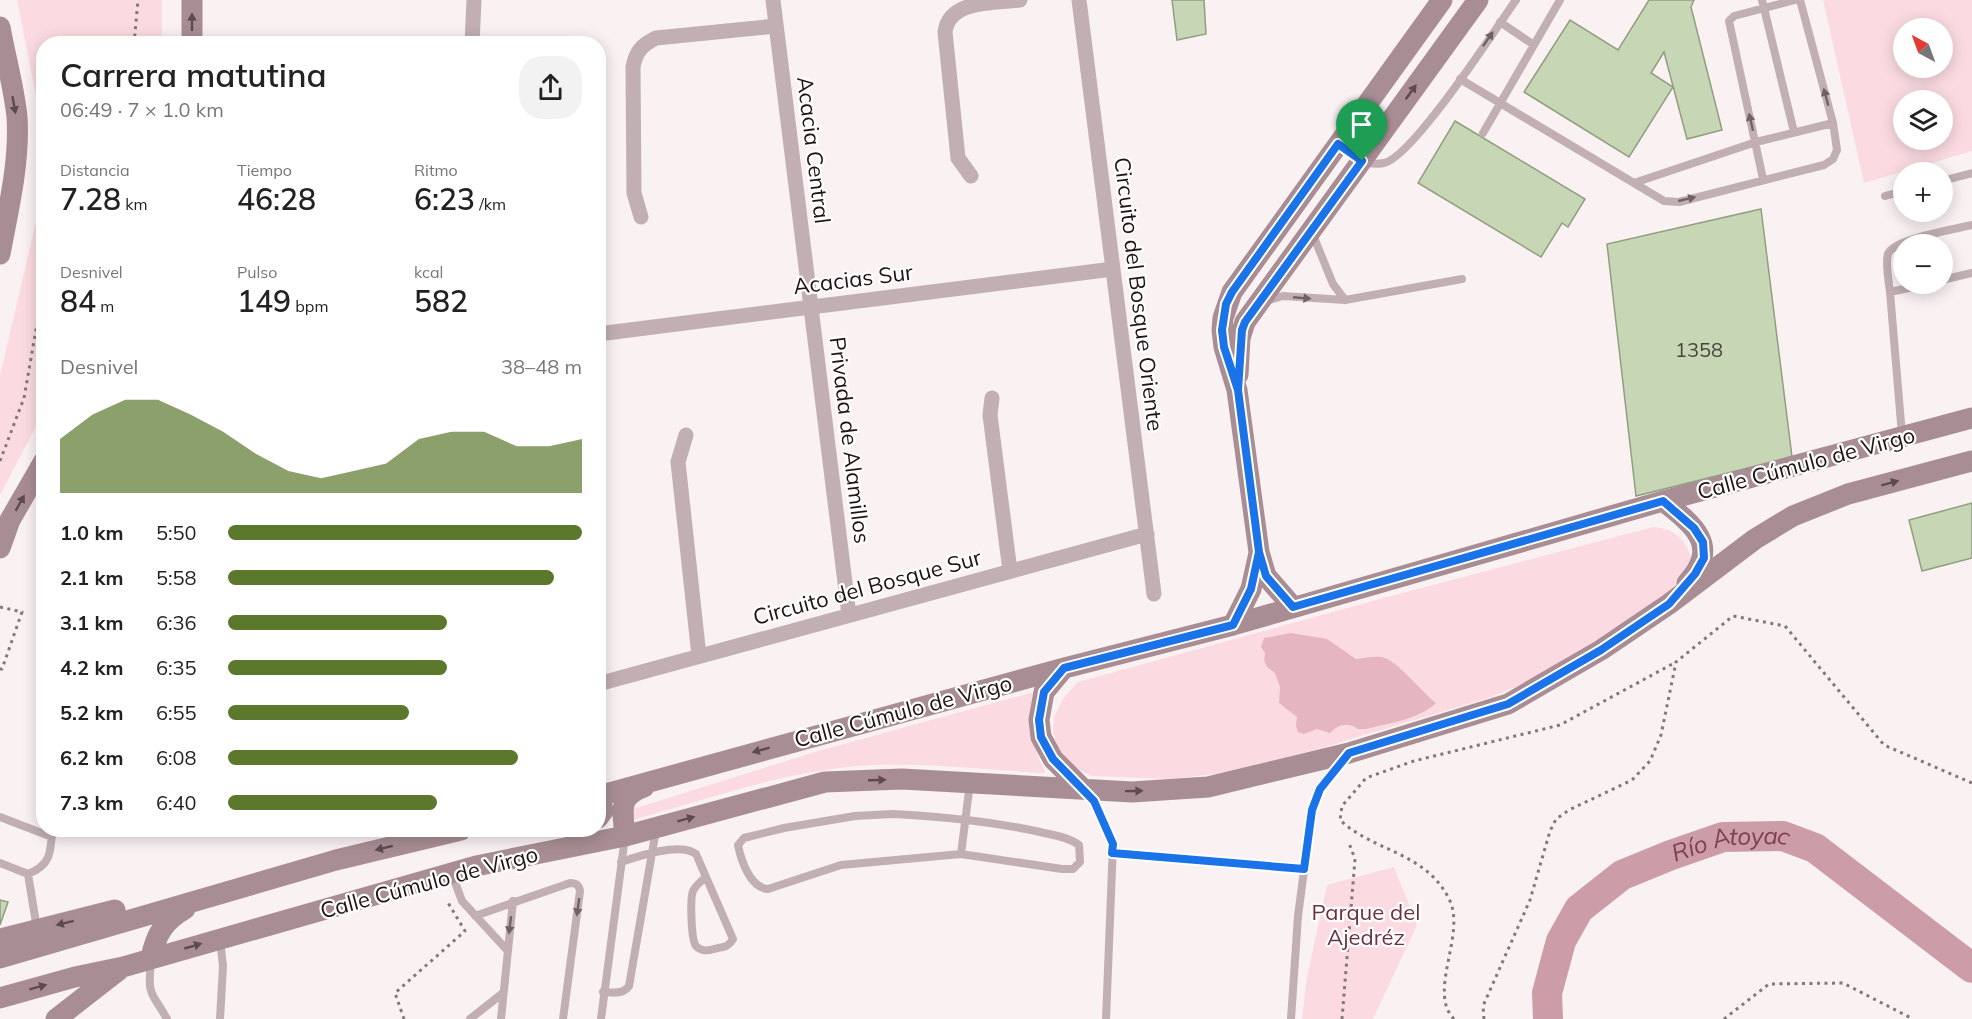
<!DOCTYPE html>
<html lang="es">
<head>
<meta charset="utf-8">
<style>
  :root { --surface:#fff; --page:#f2f2f2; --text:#222; --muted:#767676; --accent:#5b782d }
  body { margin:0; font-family:Mulish,sans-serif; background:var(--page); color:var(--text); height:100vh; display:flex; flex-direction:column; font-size:22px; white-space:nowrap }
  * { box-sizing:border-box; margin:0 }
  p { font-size:20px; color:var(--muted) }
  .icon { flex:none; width:33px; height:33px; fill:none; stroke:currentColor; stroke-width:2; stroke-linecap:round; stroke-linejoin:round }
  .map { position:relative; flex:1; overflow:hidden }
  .drawer { position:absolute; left:36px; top:36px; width:570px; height:801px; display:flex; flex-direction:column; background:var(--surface); border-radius:24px; box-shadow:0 3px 15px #0003 }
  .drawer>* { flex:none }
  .needle { width:39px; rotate:319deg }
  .tools { position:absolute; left:1893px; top:18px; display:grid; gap:12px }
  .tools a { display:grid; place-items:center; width:60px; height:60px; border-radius:50%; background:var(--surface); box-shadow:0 3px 15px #0003; font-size:30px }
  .pin { position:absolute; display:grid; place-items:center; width:51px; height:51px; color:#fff; margin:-62px -26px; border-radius:50% 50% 50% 0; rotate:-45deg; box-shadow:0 0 6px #0007 }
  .pin .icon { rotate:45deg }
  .round { display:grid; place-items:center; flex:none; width:63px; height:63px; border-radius:24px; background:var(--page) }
  .head { display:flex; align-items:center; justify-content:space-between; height:102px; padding:0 24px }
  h1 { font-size:33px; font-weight:600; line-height:45px }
  .stats { display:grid; grid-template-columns:repeat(3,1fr); gap:9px; height:102px; padding:6px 24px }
  .stats div { display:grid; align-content:center }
  .stats b { font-size:30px; font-weight:600 }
  .stats small { font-size:16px; font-weight:400 }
  .stats p { font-size:16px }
  .chart { height:168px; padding:12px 24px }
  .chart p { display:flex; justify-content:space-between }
  .chart svg { width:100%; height:108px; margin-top:6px; fill:var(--accent); opacity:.7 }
  ul { padding:0 24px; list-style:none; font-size:20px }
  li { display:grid; grid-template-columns:96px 72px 1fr; align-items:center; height:45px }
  li i { height:15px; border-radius:8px; background:var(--accent) }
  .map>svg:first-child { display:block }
</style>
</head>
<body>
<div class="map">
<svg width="1972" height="1019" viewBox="0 0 1972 1019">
  <rect width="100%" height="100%" fill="#faf1f3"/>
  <path fill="#fbdbe1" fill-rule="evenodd" d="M 17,0 L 162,0 L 162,43 L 44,44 L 43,131 Z
    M 1823,0 L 1972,0 L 1972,151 L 1864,183 ZM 1942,28 L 1942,68 L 1904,68 L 1904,28 ZM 1942,100 L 1942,140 L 1904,140 L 1904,100 Z
    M 43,191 L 43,413 L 0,495 L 0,376 Z
    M 1653,527 C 1675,529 1686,539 1692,561 L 1681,582 L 1668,593 L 1604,637 L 1532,680 L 1491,697 L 1318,749 L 1224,773 L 1171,779 L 1092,776 L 1075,768 L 1058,751 L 1053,732 L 1054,717 L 1063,699 L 1078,682 L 1380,599 Z
    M 1034,692 C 1032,724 1029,742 1045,771 L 1044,773 C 979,770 912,760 848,767 C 777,774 705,800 636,819 L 632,818 L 633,809 L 818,751 Z
    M 1394,867 L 1417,925 L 1373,1019 L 1302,1019 L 1307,977 L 1327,885 Z"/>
  <path fill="#e6b6c0" d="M 1291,633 L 1327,639 L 1356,659 C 1364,658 1376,655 1385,658 C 1399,663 1423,693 1436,703 C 1418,720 1389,723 1366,729 L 1358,729 C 1347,722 1339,724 1330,733 L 1317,729 L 1304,734 L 1298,732 L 1296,726 L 1297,717 L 1279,703 L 1280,687 L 1275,673 L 1267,667 L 1264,660 L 1265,653 L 1261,647 L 1264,638 Z"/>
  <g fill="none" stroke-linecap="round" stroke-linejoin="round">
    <path stroke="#cc9ca7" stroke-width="30" id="s1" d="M 1548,1019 L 1547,993 L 1561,941 L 1579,909 L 1622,875 L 1671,855 L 1723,837 L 1783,836 L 1815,848 L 1972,968"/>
  </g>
  <path fill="#c7d6b5" stroke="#919f80" stroke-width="1.5" d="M 1172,0 L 1204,0 L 1206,34 L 1177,40 Z
    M 1649,0 L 1694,0 L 1691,7 L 1722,130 L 1687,139 L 1664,52 L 1651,73 L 1673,87 L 1629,157 L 1524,92 L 1570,20 L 1618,50 Z
    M 1455,121 L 1585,199 L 1568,227 L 1562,223 L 1541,257 L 1418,183 Z
    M 1761,209 L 1792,457 L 1636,496 L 1607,244 Z
    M 1972,503 L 1972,558 L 1922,571 L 1909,520 Z
    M 0,900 L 8,902 L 0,925 Z"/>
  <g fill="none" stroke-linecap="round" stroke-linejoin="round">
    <path stroke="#837779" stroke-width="3" stroke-dasharray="3 4.5" stroke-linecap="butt" d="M 134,44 L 138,0
      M 0,461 L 24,398 L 37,324 L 44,314
      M 0,607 L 22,612 L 2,669 L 0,669
      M 404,1019 L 395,993 L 465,931 L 447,901
      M 1342,1019 L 1355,859 L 1349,843
      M 1454,1019 C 1427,992 1467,933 1449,899 C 1426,852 1374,852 1340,820 L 1342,806 L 1366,778 L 1414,761 L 1560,725 L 1676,662
      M 1484,1019 L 1483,1006 L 1530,900 L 1550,831 L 1556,819 L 1569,810 L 1632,780 L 1650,761 L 1661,735 L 1676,662 L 1733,616 L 1785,626 L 1884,745 L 1972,783
      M 1724,1019 L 1769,984 L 1843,983 L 1913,1019"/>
    <path stroke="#c1afb3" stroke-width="8" d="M 1762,0 L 1794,132
      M 1500,22 L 1534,45
      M 1460,79 L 1664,201 L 1679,202 L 1824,165 L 1833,159 L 1837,150 L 1833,123 L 1800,0
      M 1483,133 L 1560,0
      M 1340,145 C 1354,156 1365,167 1384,163 C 1412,158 1496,28 1516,0
      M 1763,179 L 1729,21 L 1734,16 L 1795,0
      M 1942,181 L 1972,173
      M 1634,183 L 1756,142 L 1833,123
      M 1885,196 L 1904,191
      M 1313,235 L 1333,284 L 1345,300
      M 1942,280 L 1972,273
      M 1890,292 C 1889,283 1885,262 1888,254 C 1893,239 1956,229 1972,225
      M 1266,301 L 1283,296 L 1345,300 L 1462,279
      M 1902,435 L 1890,292 L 1927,284
      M 1088,794 L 1094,801 L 1113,844 L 1106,1019
      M 893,814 C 943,817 991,821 1040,832 C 1053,835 1068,837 1079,845 L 1080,862 L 1073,869 L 1062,869 L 961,854 L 841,865 L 768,889 C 750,888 741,860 738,845 L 744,838 L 784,828 L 855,816 Z
      M 0,817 L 52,837
      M 1112,853 L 1304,869
      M 961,854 L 970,783
      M 621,862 C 639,856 679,842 696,854 L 733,939 C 730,945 726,947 718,948 C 711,950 702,953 696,946 C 691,940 690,898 693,891 C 696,885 701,881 706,877
      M 0,863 L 28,874 C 51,865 51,852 52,830
      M 28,874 L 37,929
      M 452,874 L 462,901 L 507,950
      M 475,916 L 570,883 C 576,883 579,885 580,891 L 563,1019
      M 151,962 C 147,997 152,992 167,1019
      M 603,992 C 612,992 623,995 629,986 L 656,830
      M 220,1019 L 223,966 L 220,940
      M 470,1019 L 503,993
      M 501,1019 L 513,901
      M 601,1019 L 625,837
      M 1291,1019 L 1298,916 L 1312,810 L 1320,789 L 1344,759"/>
    <path stroke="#c1afb3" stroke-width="15" d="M 773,0 L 849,615
      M 1079,0 L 1154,594
      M 472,44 L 474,0
      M 971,176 L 958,158 L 945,32 C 949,0 993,3 1020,0
      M 641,217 L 634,193 L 633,67 C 636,51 642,45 656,38 L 776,26
      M 598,334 L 1113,269
      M 992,398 L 990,415 L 1010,571
      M 686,435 L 678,462 L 699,656
      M 598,684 L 1147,534"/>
    <path stroke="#a88e94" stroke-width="21" d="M 0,27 C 5,56 14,87 17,117 C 20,162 8,211 0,254
      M 192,44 L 192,0
      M 1238,375 L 1240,338 L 1245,322 L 1478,0
      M 1663,501 C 1694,525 1721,546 1687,583
      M 0,548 L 10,520 L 44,461
      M 1293,607 L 1266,576 L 1259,552 L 1237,390 L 1224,347 L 1222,330 L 1223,318 L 1232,292 L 1442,0
      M 1233,625 L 1251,589 L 1259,553
      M 1064,668 L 1044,692 L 1039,720 L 1041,737 L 1053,759 L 1083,789
      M 598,796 L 1064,668 L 1233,625 L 1663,501 L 1972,418
      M 598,818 L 603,811 L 600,795
      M 625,836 C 623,811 617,797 644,787
      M 0,939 L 115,910
      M 0,958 L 336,860 L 461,830
      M 151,958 C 156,934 164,921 185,909
      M 0,998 L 75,977 L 123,967 L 476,866 L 625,836 L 825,782 L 902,779 L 1132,792 L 1208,787 L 1349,753 L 1508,704 L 1601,650 L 1669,604 L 1755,539 L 1793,516 L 1848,494 L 1972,461
      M 56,1019 L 119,970"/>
  </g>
  <defs><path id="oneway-solid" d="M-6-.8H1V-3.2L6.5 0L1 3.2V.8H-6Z" transform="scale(1.5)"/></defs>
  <g fill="#5e4a4f">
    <use href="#oneway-solid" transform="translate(192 22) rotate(-90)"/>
    <use href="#oneway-solid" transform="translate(1411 92) rotate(-54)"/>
    <use href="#oneway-solid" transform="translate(14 105) rotate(80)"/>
    <use href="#oneway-solid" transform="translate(1890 483) rotate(-15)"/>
    <use href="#oneway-solid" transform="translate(20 503) rotate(-61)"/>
    <use href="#oneway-solid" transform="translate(761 750) rotate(165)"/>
    <use href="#oneway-solid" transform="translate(877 780) rotate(-2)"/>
    <use href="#oneway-solid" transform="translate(1134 791) rotate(-1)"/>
    <use href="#oneway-solid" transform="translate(686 819) rotate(-15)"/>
    <use href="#oneway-solid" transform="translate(384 848) rotate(166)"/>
    <use href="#oneway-solid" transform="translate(65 923) rotate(166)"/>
    <use href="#oneway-solid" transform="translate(193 946) rotate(-16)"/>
    <use href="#oneway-solid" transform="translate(38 987) rotate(-15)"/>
  </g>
  <g fill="#716164">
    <use href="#oneway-solid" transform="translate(1488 39) rotate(-55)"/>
    <use href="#oneway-solid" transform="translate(1826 97) rotate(-105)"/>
    <use href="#oneway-solid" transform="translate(1751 122) rotate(-103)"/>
    <use href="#oneway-solid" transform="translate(1687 199) rotate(-13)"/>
    <use href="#oneway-solid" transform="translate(1302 298) rotate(5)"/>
    <use href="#oneway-solid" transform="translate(578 907) rotate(98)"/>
    <use href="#oneway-solid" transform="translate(510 925) rotate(97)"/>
  </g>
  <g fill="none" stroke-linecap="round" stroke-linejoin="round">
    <defs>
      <path id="route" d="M 1362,161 L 1245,322 L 1242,330 L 1238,390 L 1259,552 L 1251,589 L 1233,625 L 1064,668 L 1044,692 L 1039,720 L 1041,737 L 1053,759 L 1094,801 L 1113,844 L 1112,853 L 1304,869 L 1312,810 L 1320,789 L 1349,753 L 1508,704 L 1601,650 L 1669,604 L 1695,574 L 1704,558 L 1703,542 L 1694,528 L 1663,501 L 1293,607 L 1266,576 L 1259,552 L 1238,390 L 1224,347 L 1222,330 L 1226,304 L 1232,292 L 1338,144 L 1362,161"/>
    </defs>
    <use href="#route" stroke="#fff" stroke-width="12"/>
    <use href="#route" stroke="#1a73e8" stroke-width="8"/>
  </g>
  <g text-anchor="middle" stroke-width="4.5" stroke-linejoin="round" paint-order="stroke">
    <g font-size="20" fill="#4a443e">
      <text x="1699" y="357">1358</text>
    </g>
    <g font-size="22" fill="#211316" stroke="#fff">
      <text transform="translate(814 150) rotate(83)" y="8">Acacia Central</text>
      <text transform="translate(853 279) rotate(-7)" y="8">Acacias Sur</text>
      <text transform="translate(1139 294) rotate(83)" y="8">Circuito del Bosque Oriente</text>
      <text transform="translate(850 440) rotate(83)" y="8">Privada de Alamillos</text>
      <text transform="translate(1806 463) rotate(-15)" y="8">Calle Cúmulo de Virgo</text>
      <text transform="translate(867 587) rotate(-15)" y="8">Circuito del Bosque Sur</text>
      <text transform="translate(903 711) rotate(-15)" y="8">Calle Cúmulo de Virgo</text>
      <text transform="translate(429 882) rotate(-15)" y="8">Calle Cúmulo de Virgo</text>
    </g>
    <g font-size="22" fill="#6e3143" stroke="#fff">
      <text x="1366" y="920">Parque del<tspan x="1366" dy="25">Ajedréz</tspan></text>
    </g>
    <g font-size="24" font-style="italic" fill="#7f4051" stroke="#fff">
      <text dy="8" stroke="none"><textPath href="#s1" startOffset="286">Río Atoyac</textPath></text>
    </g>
  </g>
</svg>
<div class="tools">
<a><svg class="needle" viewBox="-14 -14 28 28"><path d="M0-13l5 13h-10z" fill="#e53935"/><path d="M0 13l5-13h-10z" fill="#767676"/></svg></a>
<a><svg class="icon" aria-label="layers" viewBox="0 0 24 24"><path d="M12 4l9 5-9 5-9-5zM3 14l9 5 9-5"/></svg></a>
<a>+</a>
<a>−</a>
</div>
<div class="pin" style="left:1362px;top:161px;background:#1e9e55"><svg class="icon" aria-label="arrive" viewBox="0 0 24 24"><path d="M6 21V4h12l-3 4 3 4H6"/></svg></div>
<section class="drawer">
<div class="head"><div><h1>Carrera matutina</h1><p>06:49 · 7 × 1.0 km</p></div><a class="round"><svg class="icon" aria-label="share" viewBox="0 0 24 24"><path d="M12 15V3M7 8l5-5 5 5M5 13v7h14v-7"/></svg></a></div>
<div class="stats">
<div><p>Distancia</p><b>7.28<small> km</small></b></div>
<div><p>Tiempo</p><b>46:28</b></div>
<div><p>Ritmo</p><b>6:23<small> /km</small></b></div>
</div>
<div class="stats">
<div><p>Desnivel</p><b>84<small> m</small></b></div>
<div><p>Pulso</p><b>149<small> bpm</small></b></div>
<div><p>kcal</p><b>582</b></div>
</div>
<div class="chart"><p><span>Desnivel</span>38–48 m</p>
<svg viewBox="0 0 160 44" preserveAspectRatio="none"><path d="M0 44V22L10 12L20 6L30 6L40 12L50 19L60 28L70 35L80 38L90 35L100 32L110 22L120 19L130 19L140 25L150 25L160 22V44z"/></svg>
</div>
<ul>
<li><b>1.0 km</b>5:50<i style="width:100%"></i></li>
<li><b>2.1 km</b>5:58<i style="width:92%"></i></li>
<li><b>3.1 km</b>6:36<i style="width:62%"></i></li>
<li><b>4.2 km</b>6:35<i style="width:62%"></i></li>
<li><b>5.2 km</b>6:55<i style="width:51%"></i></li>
<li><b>6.2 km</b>6:08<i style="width:82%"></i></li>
<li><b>7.3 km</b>6:40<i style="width:59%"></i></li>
</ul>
</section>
</div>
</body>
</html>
